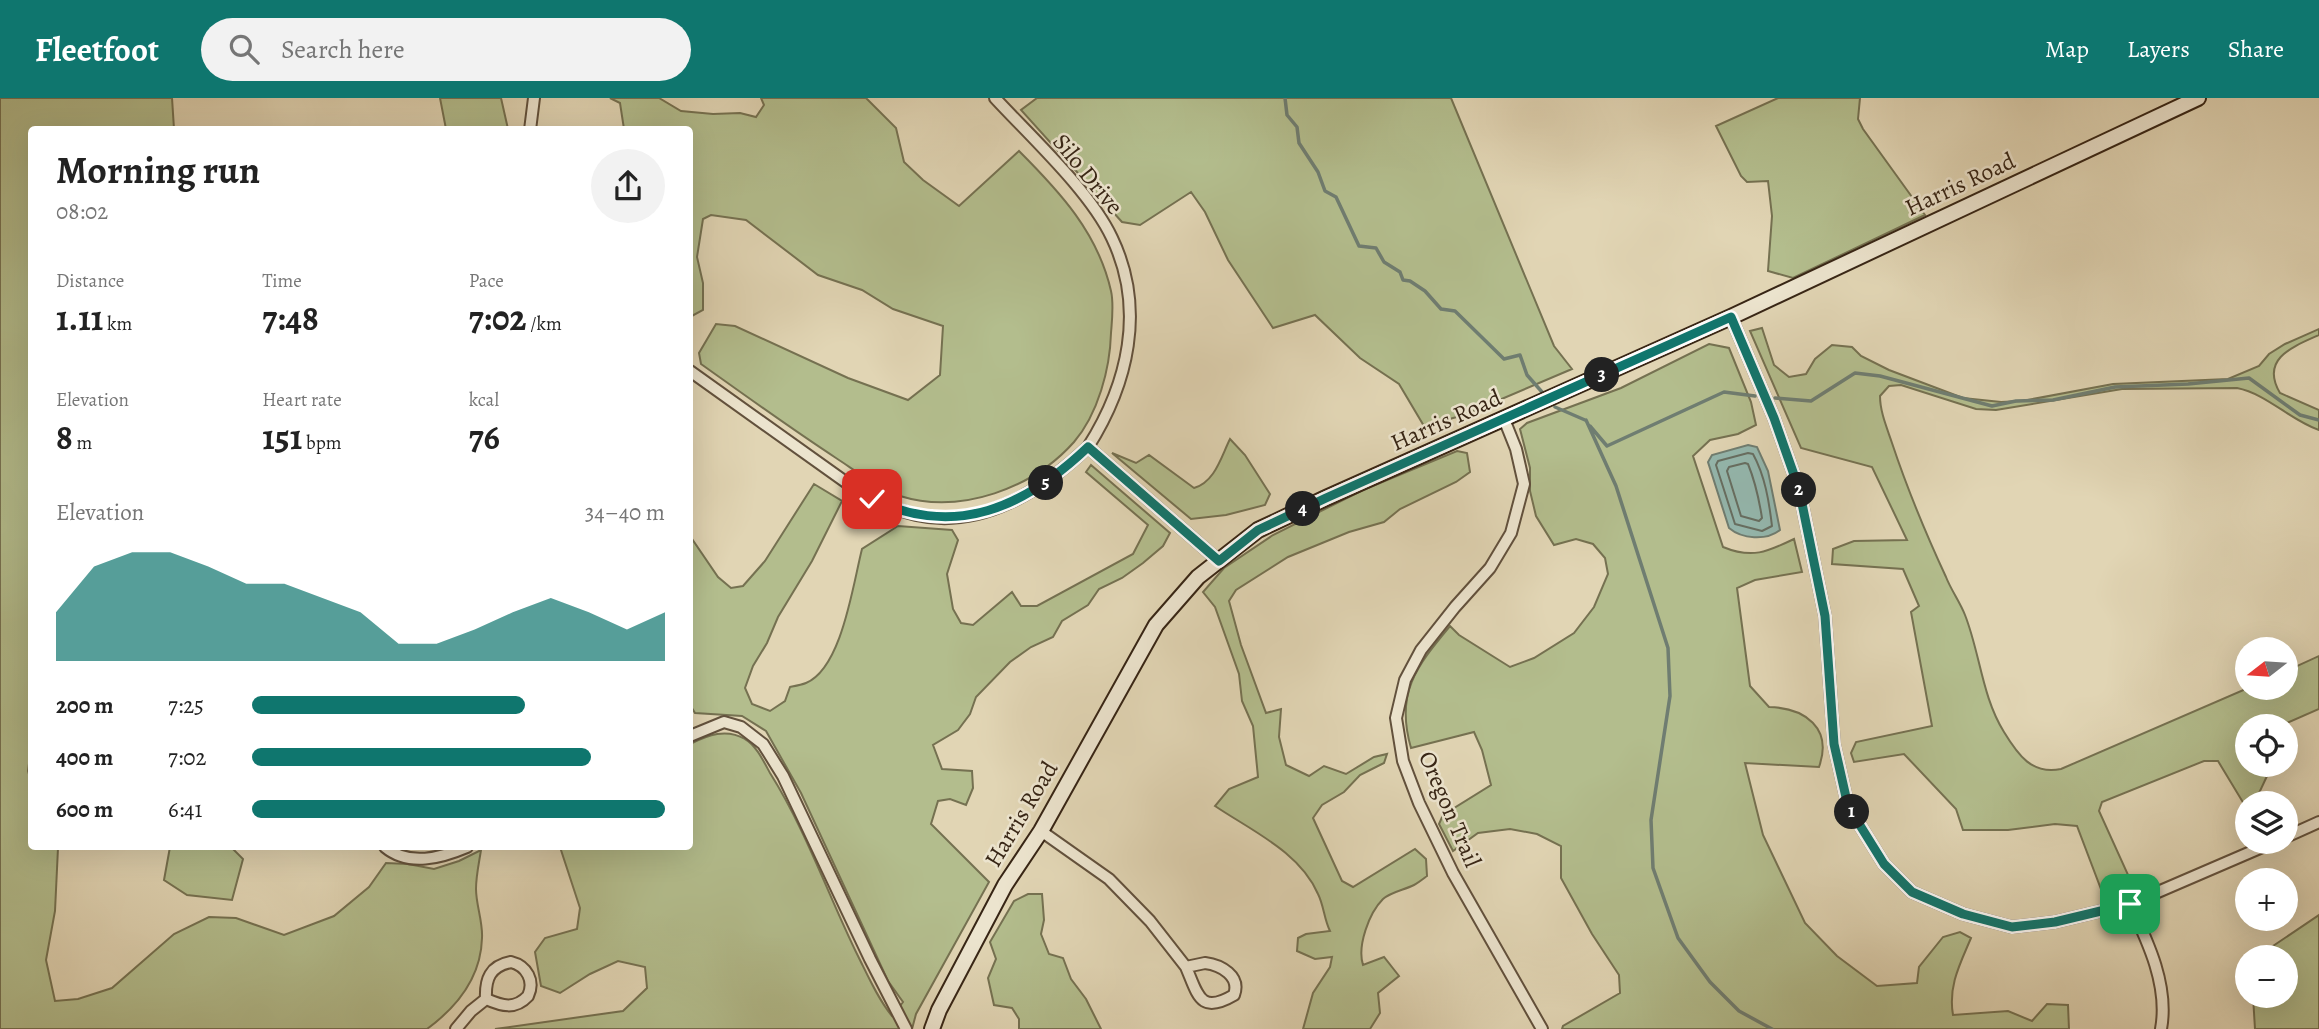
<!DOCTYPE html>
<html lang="en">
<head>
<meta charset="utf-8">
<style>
  :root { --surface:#fff; --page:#f2f2f2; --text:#222; --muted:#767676; --accent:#0f766e }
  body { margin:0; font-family:Alegreya,serif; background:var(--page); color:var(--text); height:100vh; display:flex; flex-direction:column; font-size:26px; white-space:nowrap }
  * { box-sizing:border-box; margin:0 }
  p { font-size:23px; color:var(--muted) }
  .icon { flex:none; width:38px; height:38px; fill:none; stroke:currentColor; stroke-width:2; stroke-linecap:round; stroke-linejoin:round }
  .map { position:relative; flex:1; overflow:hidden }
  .drawer { position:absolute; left:28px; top:28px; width:665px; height:724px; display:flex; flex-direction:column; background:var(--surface); border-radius:7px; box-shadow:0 7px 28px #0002 }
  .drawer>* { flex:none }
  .needle { width:46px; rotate:253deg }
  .buttons { position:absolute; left:2235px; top:539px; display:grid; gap:14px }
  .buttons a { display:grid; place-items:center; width:63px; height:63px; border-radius:50%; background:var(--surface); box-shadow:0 7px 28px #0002; font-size:35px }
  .pin { position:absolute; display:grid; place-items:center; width:60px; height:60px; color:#fff; margin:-30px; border-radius:14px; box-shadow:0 4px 10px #0006 }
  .km { position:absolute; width:35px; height:35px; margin:-18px; border-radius:50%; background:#222; color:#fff; font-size:19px; line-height:35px; text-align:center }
  .round { display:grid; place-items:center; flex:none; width:74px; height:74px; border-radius:37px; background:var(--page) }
  .summary { display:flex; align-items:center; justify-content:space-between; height:119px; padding:0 28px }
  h1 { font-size:38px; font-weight:700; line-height:52px }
  .metrics { display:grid; grid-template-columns:repeat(3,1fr); gap:10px; height:119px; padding:7px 28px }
  .metrics div { display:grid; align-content:center }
  .metrics b { font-size:35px; font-weight:700 }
  .metrics small { font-size:19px; font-weight:400 }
  .metrics p { font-size:19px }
  .chart { height:196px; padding:14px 28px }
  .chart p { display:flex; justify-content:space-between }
  .chart svg { width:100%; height:126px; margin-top:7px; fill:var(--accent); opacity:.7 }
  ul { padding:0 28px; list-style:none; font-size:23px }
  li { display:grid; grid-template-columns:112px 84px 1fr; align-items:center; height:52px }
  li i { height:18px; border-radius:9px; background:var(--accent) }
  header { display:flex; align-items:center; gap:42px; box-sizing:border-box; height:98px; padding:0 35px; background:var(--accent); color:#fff }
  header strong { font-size:33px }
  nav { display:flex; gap:38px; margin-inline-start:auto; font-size:24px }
  .search { width:490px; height:63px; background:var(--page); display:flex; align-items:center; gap:18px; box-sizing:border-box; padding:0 24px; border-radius:38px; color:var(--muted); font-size:26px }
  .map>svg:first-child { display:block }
</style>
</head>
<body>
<header>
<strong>Fleetfoot</strong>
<div class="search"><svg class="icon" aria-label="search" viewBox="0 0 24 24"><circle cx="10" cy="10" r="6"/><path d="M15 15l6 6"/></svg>Search here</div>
<nav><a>Map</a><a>Layers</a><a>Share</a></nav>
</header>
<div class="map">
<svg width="2319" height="931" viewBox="0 0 2319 931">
  <rect width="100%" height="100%" fill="#e1d5b4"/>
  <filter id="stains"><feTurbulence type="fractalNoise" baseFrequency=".00286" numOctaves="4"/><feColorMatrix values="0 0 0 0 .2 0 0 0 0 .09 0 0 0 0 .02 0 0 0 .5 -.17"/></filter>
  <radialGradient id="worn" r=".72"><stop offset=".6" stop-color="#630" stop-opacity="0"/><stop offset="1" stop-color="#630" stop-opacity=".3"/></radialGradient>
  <path fill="#b3bd8d" stroke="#757151" stroke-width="2" d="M 0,0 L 172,0 L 174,31 L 32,32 L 32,643 L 28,673 L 31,683 L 32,749 L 58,750 L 55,813 L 46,862 L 55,903 L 78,901 L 112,890 L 174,836 L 209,819 L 236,820 L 284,837 L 334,818 L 369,789 L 386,765 L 408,766 L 434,771 L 459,763 L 481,752 C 479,765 476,778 476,791 C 476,807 483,824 482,840 C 481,879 457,909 427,931 L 0,931 Z
    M 440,0 L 501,0 L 508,31 L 446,31 Z
    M 610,0 L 659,0 L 681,13 L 713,16 L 740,15 L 756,19 L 764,7 L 761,0 L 866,0 L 896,30 L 904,64 L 923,82 L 959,108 L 1019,53 C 1060,94 1098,135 1111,193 C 1114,206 1112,222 1111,235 C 1110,271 1098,316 1074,344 C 1033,390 961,417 900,398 C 878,390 856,373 836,360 C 790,330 746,298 701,266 L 699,255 L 716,226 L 735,228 L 848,280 L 908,302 L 940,277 L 943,228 L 893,211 L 862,192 L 818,177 L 746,122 L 711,117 L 703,121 L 697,159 L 703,185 L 703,212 L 690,219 L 690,32 L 624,31 L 620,5 Z
    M 1037,0 L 1451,0 L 1554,248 L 1572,271 L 1464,317 L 1424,328 L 1399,286 L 1360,260 L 1315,217 L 1273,230 L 1228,162 L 1205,114 L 1191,94 L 1140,127 L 1122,124 L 1021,12 Z
    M 1778,0 L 1860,0 L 1858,21 L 1863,31 L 1925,117 L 1793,180 L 1768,173 L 1772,118 L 1768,83 L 1747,84 L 1741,78 L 1716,28 Z
    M 1762,230 L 1774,267 L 1789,279 L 1806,276 L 1815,261 L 1832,247 L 1852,249 L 1861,258 L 1889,272 L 1963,300 L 2001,304 L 2022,303 L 2113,286 L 2228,281 L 2259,268 L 2269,256 L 2285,246 L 2319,231 L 2319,237 C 2292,249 2260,261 2280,295 L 2319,312 L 2319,332 C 2290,322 2267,296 2237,290 L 2122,291 L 1996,312 L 1976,311 L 1901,287 L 1889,288 L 1880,298 C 1880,314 1887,330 1892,345 C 1907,390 1926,436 1946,479 C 1951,492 1960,504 1965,517 C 1980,555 1982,599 2004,634 C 2018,657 2032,677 2061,671 L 2248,590 L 2286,590 L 2286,573 L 2319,558 L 2319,611 L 2280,628 L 2247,628 L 2247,667 L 2265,667 L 2267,678 L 2259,695 L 2267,705 L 2247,705 L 2247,711 L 2218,663 L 2204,663 L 2102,704 L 2099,713 L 2134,790 L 2104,799 L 2077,728 L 2055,726 L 2008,732 L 1963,732 L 1956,711 L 1904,656 L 1854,664 L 1851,655 L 1856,644 L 1932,628 L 1911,514 L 1919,508 L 1903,471 L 1832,466 L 1833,451 L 1854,443 L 1907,442 L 1872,369 L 1801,350 L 1750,233 Z
    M 1709,246 L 1729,250 L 1751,304 L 1756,327 L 1738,336 L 1710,342 L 1693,358 L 1723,449 C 1752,461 1767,454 1794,441 L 1802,474 L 1755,482 L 1737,490 L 1750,588 L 1769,609 C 1805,610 1833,630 1819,669 L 1745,665 L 1763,737 L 1805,825 L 1837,858 L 1877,888 L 1917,885 L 1919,869 L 1943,839 L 1960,834 L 1971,840 C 1960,866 1948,888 1953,917 L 2008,913 L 2032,923 L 2047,906 L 2068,907 L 2069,931 L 1562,931 L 1563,928 L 1620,895 L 1619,877 L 1592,836 L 1561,780 L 1561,748 L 1537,736 L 1510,731 L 1478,735 L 1453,753 L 1439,726 L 1443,717 L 1491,687 L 1482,652 L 1474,634 L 1411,650 C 1395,595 1416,569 1450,528 L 1459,537 L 1510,569 L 1534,560 L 1574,535 L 1594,509 L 1608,476 L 1605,460 L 1593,446 L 1576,441 L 1554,447 L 1536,418 L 1530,393 L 1530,370 L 1520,331 L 1527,325 L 1621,290 Z
    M 1230,341 L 1245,357 L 1270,396 L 1265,407 L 1226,417 L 1191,421 L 1112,355 L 1136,365 L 1149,357 L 1194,390 C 1215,384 1221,359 1230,341 Z
    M 1457,353 L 1467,355 L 1470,374 L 1456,384 L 1400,411 L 1384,424 L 1349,434 L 1288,459 L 1236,492 L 1229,503 L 1241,547 L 1266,615 L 1281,611 L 1279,639 L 1286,667 L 1309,678 L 1324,668 L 1346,676 L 1374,659 L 1387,656 L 1384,665 L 1360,677 L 1344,694 L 1322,707 L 1313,720 L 1342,783 L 1353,789 L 1415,751 L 1426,761 L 1427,778 C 1423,781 1418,785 1414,787 C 1404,792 1391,794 1383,801 C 1369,815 1357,848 1363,867 L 1384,859 L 1399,878 L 1378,895 L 1380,915 L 1370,931 L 1303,931 L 1313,895 L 1330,869 L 1332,859 L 1315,861 L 1297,853 L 1298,840 L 1306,836 L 1330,833 C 1324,821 1324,808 1318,796 C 1300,754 1252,733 1215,708 L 1229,691 L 1258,679 L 1253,628 L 1242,603 L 1239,576 L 1215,509 L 1203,494 L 1224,470 L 1273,437 L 1363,392 Z
    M 1091,367 L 1170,435 L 1163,448 L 1143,465 L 1122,480 L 1099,491 L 1088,507 L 1062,523 L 1053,539 L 1031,549 L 1010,564 L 976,599 L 970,616 L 958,632 L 933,647 L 942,671 L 972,673 L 973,690 L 966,707 L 950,701 L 938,703 L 931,726 L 989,784 L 916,916 L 912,931 L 495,931 L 623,913 L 647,890 L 645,869 L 618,863 L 590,876 L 560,895 L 541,888 L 535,854 L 545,840 L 577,831 L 580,810 L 560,749 L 690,749 L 690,646 C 708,637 726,630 745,641 C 756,647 764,664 770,675 C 806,732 828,797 858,858 C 868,878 878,901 892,918 L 903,904 L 888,883 L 801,695 L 766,633 L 742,618 L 695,615 L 690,607 L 690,438 L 718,479 L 731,490 L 743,488 L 765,463 L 814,386 L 842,403 L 812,463 L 778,519 L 767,545 L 753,568 L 745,590 L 752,606 L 770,613 L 785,603 L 790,589 C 795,588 801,587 806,585 C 842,570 853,486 862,451 L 898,428 L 952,432 L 958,442 L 947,476 L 953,511 L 961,525 L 973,527 L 1012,494 L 1021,508 L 1037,508 L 1133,456 L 1148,427 L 1086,374 Z
    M 170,749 L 231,749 L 243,761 L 232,802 L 187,797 L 164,782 Z
    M 1028,796 L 1042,796 L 1044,822 L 1041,836 L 1049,856 L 1063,860 L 1071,881 L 1086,901 L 1101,931 L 1019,931 L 1019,921 L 1012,910 L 994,907 L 988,880 L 996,861 L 990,844 L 1014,803 Z
    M 2319,817 L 2319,931 L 2255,931 L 2253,898 L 2286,898 L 2286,859 L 2266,859 L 2267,852 Z"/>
  <path fill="#94b8af" stroke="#6f7d71" stroke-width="2" d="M 1748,347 L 1757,349 L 1768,373 L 1780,432 C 1766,443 1742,441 1729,430 L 1708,364 L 1712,357 Z"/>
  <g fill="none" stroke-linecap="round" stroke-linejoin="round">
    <path stroke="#666e62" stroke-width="2" d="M 1748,355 L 1753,356 C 1765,378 1769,403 1772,428 L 1762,433 L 1735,426 L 1716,367 L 1718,363 Z
      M 1745,365 L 1748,366 C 1755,383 1759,401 1762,420 L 1759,423 L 1741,418 L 1727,373 L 1729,369 Z"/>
    <path stroke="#6f7d71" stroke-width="3.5" d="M 1285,0 L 1287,17 L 1297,29 L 1299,45 L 1318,74 L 1325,93 L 1336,99 L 1359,148 L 1376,150 L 1384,164 L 1400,174 L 1403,182 L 1410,183 L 1425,193 L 1441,211 L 1455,213 L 1504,261 L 1520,257 L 1527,277 L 1542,294
      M 1775,300 L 1811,303 L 1855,275 L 1880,278 L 1992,308 L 2016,303 L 2053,302 L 2115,289 L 2188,286 L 2249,280 L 2300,317 L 2319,322
      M 1555,309 L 1585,322
      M 1586,322 L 1616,388 L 1668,550 L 1670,598 L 1651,722 L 1653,770 L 1678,840 L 1710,884 L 1739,913 L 1772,931
      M 1590,328 L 1607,348 L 1724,294 L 1755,298"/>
    <defs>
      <path id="street" d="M 995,0 C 1031,39 1090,93 1112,140 C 1146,211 1128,286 1088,349
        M 530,32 L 534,0
        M 1731,219 L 1774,320 L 1799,391 L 1825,518 L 1834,646 L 1848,708 L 1884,766 L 1912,794 L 1963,816 L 2012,829 L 2055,824 L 2130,806 L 2274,744
        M 690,273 L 861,395 C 878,404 896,412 916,417 C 981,432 1043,392 1088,349 L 1219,463
        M 1504,321 L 1516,351 L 1524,386 L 1511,435 L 1490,470 L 1455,509 L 1421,552 L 1405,582 L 1396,620 L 1403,663 L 1419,705 L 1453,775 L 1542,931
        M 690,638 L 724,624 L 741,629 L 763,646 L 783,678 L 870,861 L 906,931
        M 1041,733 L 1109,781 L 1150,823 L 1186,869
        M 2286,739 L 2319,724
        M 385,749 C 409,769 441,760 467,749
        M 2130,806 C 2148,844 2169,888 2161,931
        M 511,864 C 527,868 535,883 528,898 C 515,912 502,908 486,901 C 485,881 490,868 511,864 Z
        M 1205,865 C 1221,867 1241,878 1234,897 C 1200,917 1198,897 1186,869 Z
        M 456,931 L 471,913 L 486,901"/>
      <path id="secondary" d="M 932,931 L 939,912 L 1005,787 L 1041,733 L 1156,527 L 1198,479 L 1258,432 L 1326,400 L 1731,219 L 2198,0"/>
    </defs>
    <use href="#street" stroke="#62513d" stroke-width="14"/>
    <use href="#secondary" stroke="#372515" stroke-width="18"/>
    <use href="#street" stroke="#ece4ce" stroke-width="10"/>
    <use href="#secondary" stroke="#ece4ce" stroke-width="14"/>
  </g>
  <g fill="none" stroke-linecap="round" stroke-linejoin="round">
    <defs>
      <path id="route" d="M 872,401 C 956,441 1025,409 1088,349 L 1219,463 L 1258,432 L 1326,400 L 1731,219 L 1774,320 L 1799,391 L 1825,518 L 1834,646 L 1848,708 L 1884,766 L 1912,794 L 1963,816 L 2012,829 L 2055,824 L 2130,806"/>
    </defs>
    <use href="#route" stroke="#fff" stroke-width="14"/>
    <use href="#route" stroke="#0f766e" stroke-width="9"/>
  </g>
  <g text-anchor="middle" stroke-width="5" stroke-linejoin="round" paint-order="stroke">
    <g font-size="24" fill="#372515" stroke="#ece4ce">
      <text transform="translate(1088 76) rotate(51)" y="8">Silo Drive</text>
      <text transform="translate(1960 86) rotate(-25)" y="8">Harris Road</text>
      <text transform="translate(1446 322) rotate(-24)" y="8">Harris Road</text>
      <text transform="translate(1450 711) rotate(67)" y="8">Oregon Trail</text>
      <text transform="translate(1021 716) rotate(-59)" y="8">Harris Road</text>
    </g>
  </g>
  <rect width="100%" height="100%" filter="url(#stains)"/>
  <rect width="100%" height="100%" fill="url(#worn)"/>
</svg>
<div class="buttons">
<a><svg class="needle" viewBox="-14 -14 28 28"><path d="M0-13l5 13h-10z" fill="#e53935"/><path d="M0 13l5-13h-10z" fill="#767676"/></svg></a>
<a><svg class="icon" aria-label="locate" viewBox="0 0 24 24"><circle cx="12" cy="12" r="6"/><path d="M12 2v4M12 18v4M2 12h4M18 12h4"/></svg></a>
<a><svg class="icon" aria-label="layers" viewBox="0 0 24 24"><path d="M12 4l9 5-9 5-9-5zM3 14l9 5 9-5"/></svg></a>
<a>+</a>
<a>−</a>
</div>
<div class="pin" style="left:2130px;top:806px;background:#1e9e55"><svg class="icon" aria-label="arrive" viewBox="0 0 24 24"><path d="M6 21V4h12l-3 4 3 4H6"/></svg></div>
<div class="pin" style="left:872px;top:401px;background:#d93025"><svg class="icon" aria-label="check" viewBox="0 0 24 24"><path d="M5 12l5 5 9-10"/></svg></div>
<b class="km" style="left:1852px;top:714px">1</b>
<b class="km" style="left:1799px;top:392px">2</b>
<b class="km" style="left:1602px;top:277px">3</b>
<b class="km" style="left:1303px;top:411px">4</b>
<b class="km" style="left:1046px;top:385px">5</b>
<section class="drawer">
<div class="summary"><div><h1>Morning run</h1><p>08:02</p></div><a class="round"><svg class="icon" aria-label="share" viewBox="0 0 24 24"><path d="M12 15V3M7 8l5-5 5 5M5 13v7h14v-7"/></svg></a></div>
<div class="metrics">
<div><p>Distance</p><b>1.11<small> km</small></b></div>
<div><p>Time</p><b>7:48</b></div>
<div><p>Pace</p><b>7:02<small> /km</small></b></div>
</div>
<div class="metrics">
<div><p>Elevation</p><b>8<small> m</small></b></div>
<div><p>Heart rate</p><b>151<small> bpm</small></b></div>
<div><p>kcal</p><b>76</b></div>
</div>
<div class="chart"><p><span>Elevation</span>34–40 m</p>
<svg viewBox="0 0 160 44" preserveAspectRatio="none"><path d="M0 44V27L10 11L20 6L30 6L40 11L50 17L60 17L70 22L80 27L90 38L100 38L110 33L120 27L130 22L140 27L150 33L160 27V44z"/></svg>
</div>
<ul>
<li><b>200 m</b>7:25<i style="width:66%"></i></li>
<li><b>400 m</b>7:02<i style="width:82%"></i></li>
<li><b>600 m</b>6:41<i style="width:100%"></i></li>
</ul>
</section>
</div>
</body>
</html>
